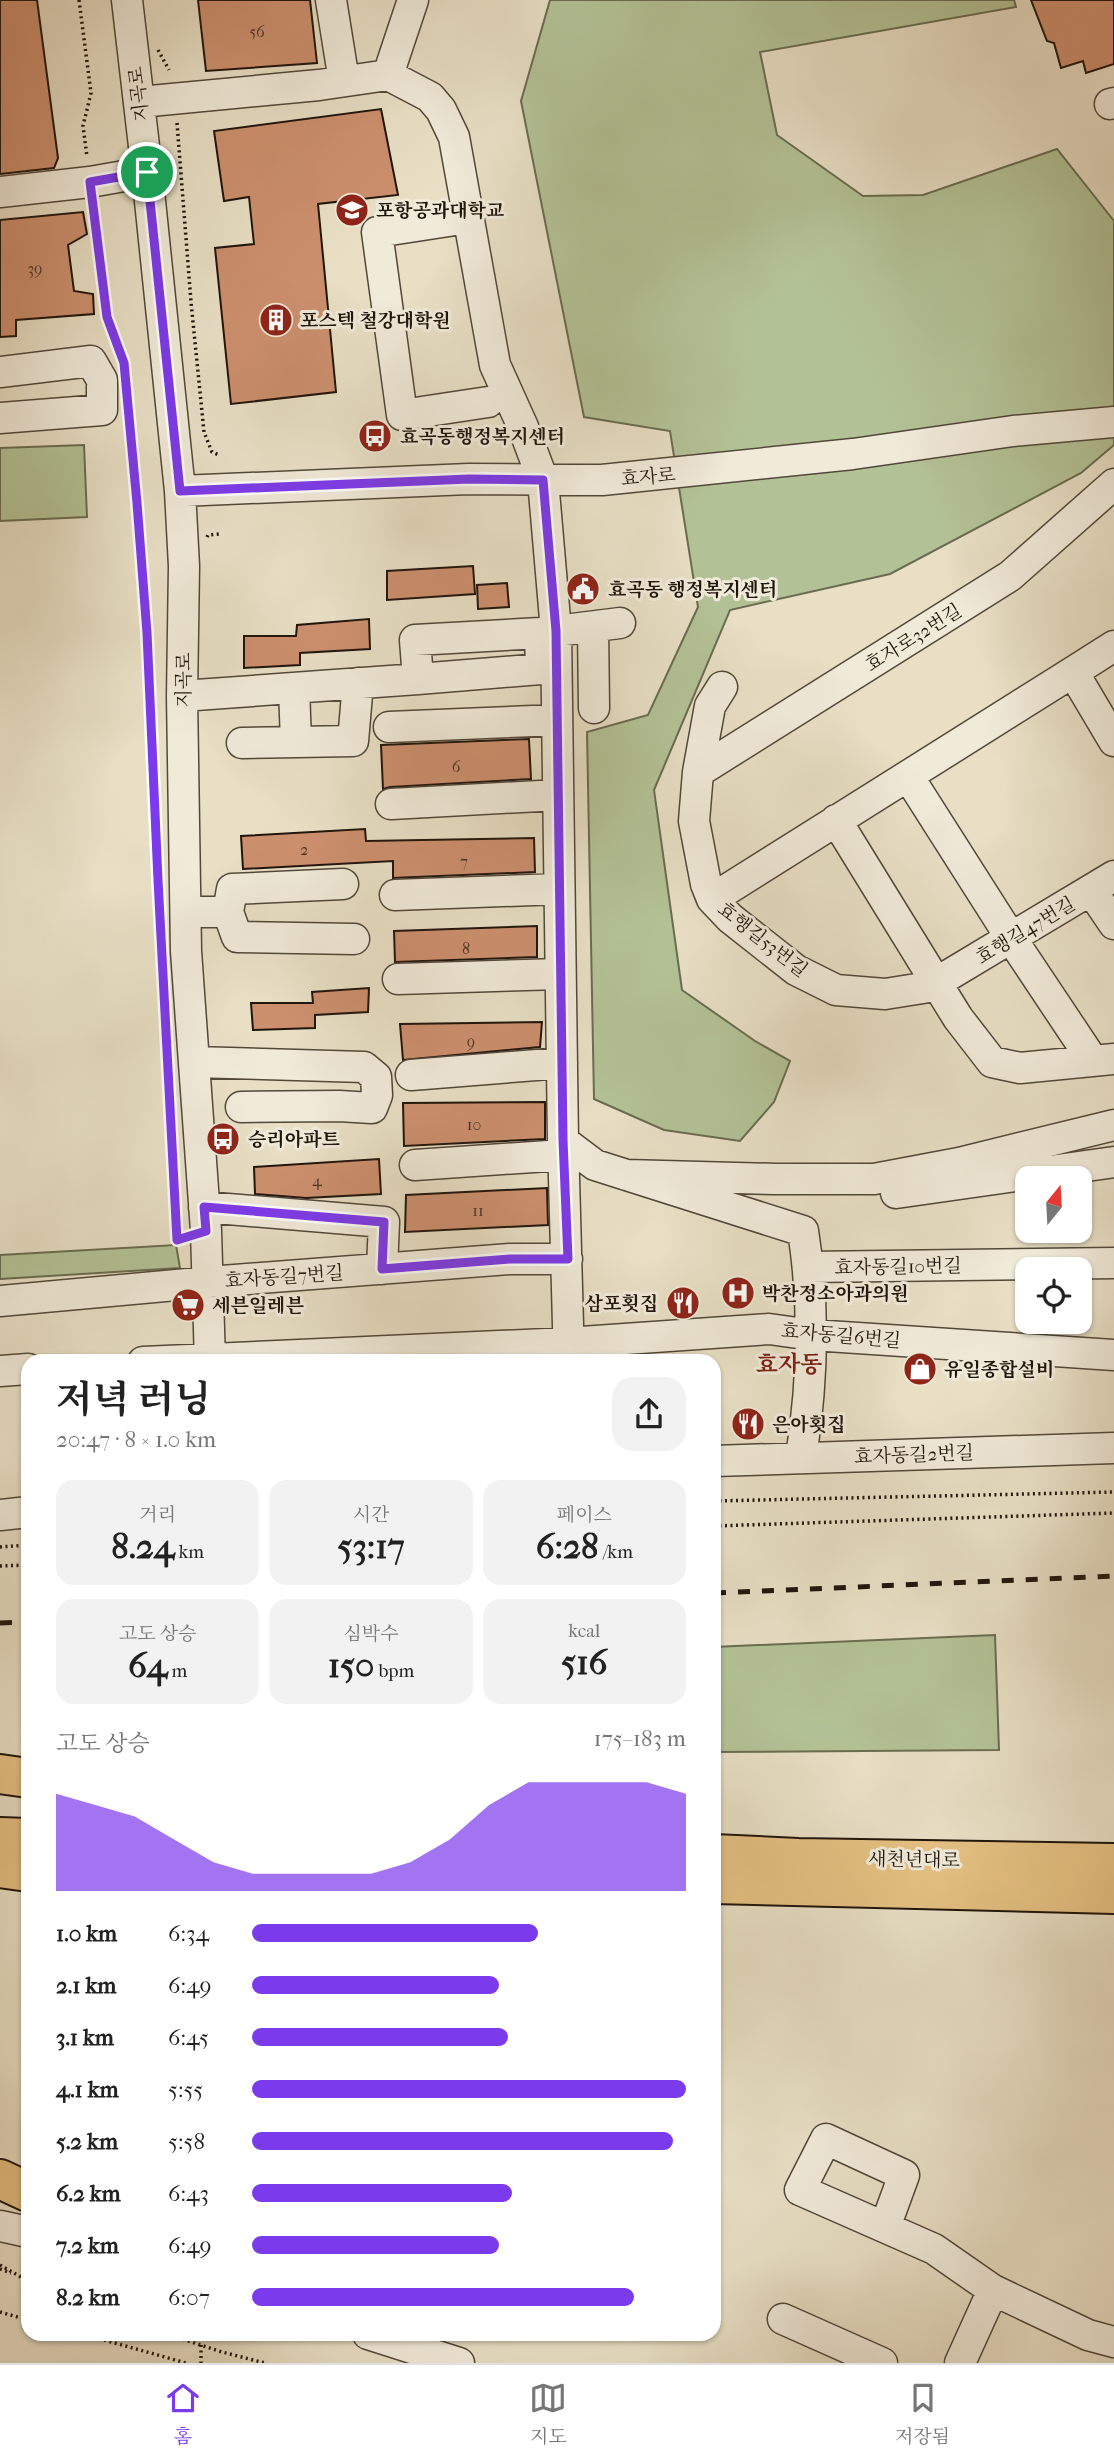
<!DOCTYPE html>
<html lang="ko">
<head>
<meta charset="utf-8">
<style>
  :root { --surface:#fff; --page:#f2f2f2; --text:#222; --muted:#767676; --line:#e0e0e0; --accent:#7c3aed }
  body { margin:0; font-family:"IM FELL French Canon","Noto Serif KR",serif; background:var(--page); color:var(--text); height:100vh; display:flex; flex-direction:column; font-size:26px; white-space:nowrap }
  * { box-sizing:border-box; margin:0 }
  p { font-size:23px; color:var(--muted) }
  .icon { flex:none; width:38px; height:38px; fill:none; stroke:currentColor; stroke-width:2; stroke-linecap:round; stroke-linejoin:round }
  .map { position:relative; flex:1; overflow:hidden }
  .side { position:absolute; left:21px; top:1354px; width:700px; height:987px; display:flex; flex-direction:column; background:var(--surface); border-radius:21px; box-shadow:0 2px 5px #0004 }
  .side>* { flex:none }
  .needle { width:46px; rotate:18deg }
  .buttons { position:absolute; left:1015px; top:1166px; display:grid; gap:14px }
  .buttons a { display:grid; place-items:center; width:77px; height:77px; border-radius:14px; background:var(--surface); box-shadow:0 2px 5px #0004; font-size:35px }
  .pin { position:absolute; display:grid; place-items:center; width:60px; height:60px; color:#fff; margin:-30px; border:4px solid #fff; border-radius:50%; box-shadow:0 2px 7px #0007 }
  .round { display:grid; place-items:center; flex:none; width:74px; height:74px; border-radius:21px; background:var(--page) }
  .headline { display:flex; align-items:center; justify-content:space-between; height:119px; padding:0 35px }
  h1 { font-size:38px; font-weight:700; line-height:52px }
  .stats { display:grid; grid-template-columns:repeat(3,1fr); gap:10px; height:119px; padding:7px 35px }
  .stats div { display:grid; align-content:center; border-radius:18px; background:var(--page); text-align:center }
  .stats b { font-size:35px; font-weight:700 }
  .stats small { font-size:19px; font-weight:400 }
  .stats p { font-size:19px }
  .chart { height:196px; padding:14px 35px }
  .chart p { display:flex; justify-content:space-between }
  .chart svg { width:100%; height:126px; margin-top:7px; fill:var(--accent); opacity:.7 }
  ul { padding:0 35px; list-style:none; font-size:23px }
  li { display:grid; grid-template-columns:112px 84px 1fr; align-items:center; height:52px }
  li i { height:18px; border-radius:9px; background:var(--accent) }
  .tabs { display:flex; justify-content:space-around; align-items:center; height:98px; border-top:2px solid var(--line); background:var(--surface); font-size:19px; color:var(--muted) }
  .tabs a { display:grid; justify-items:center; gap:4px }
  .tabs .on { color:var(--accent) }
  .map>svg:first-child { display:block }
</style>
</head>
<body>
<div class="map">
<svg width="1114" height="2363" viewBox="0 0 1114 2363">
  <rect width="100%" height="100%" fill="#e8dfc5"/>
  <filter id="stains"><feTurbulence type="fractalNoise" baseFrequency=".00286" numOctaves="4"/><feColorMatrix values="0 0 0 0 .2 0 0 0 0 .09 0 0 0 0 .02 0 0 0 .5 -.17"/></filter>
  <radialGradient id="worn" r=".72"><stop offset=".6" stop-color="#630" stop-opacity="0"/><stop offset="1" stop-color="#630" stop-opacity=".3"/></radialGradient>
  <path fill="#b3c296" stroke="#6a6c51" stroke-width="2" d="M 550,0 L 1014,0 L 1016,7 L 760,52 L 777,135 L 863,196 L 923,195 L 1057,149 L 1114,221 L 1114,445 L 1081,473 L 890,574 L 730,610 L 654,790 L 682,990 L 755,1041 L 790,1061 L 774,1102 L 740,1141 L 664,1130 L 594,1099 L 587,732 L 648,715 L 698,607 L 670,431 L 584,417 L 521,101 Z
    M 84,445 L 87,517 L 0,521 L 0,448 Z
    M 176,1245 L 180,1268 L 0,1279 L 0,1255 Z
    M 995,1635 L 999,1750 L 714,1752 L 714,1647 Z"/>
  <path fill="#cc8f6e" stroke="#20150c" stroke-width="2" d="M 0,0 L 37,0 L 58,158 L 54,168 L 0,174 Z
    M 198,0 L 310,0 L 317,63 L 206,71 Z
    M 1031,0 L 1114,0 L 1114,64 L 1086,73 L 1083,61 L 1061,68 L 1054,43 L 1047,41 Z
    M 381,109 L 398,195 L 318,204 L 336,392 L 231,404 L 215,248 L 254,244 L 249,197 L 224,201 L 214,131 Z
    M 83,212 L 87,234 L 68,245 L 74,291 L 93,294 L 94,314 L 16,320 L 16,336 L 0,337 L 0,220 Z
    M 473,566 L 475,594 L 387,600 L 387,571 Z
    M 507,583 L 509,607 L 478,609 L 477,585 Z
    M 369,619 L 370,649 L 300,653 L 300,665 L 244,668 L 244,636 L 296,636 L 297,625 Z
    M 529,739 L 531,779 L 390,787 L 383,789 L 381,745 Z
    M 365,829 L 366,841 L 534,838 L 535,872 L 393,878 L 393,861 L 243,869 L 241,836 Z
    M 537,926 L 537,957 L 395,962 L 394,931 Z
    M 369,988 L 368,1012 L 315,1015 L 315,1028 L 253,1030 L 251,1003 L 313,1003 L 312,992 Z
    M 542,1022 L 540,1047 L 403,1060 L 400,1024 Z
    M 545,1102 L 545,1139 L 404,1146 L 403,1103 Z
    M 379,1159 L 381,1194 L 306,1198 L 255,1194 L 254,1167 Z
    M 547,1188 L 548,1225 L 405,1232 L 406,1195 Z"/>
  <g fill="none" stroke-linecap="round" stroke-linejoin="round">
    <defs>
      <path id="minor" d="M 127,0 L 147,172 L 180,491 L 184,566 L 182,696 L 186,951 L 206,1231 L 210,1362
        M 331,0 L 344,81
        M 388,75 L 413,0
        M 140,102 L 319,85 L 388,75 L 430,97 L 441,110 L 454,137 L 495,365 L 523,427 L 543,480 L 556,631 L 563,1141 L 569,1362
        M 1110,104 L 1114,103
        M 0,192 L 90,182 L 147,172
        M 468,218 L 377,232 L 402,415 L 488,402
        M 0,372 L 91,361 L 102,380 L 102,410 L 0,418
        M 180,491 L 469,479 L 602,480 L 853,454 L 1013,431 L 1114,422
        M 593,627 L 594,708
        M 1073,672 L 1114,646
        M 418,679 L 541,669 L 540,635
        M 722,687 L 710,706 L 698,772 L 694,821 L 706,884 L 712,899 L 730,918 L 796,970 L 836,990 L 885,994 L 929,987 L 1114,876
        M 294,688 L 296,742
        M 182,696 L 418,679 L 415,640 L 540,633 L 620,623
        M 389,727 L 557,720
        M 242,743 L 353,741 L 358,683
        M 698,772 L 1010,576 L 1114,484
        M 908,776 L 1011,938 L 1093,1061
        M 391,804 L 558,795
        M 836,820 L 958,1018 L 992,1062 L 1020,1068 L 1114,1059
        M 1091,890 L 1114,924
        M 395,895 L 559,889
        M 712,899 L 1073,672 L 1114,741
        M 186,912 L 228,912 L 237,937 L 354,939
        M 228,912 L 232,889 L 343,884
        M 398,979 L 560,974
        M 194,1062 L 364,1067 L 376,1077 L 377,1095 L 372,1108 L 339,1106 L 241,1107
        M 411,1075 L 562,1063
        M 563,1141 L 595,1165 L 803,1231 C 815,1307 813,1381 801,1457
        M 415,1165 L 563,1155
        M 626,1175 L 776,1179 L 874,1179 L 959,1163 L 1114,1125
        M 896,1193 L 1114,1162
        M 204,1207 L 384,1222 L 382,1269
        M 809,1267 L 1114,1263
        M 0,1301 L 209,1282 L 510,1259 L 567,1259
        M 143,1362 L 567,1343 L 769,1329 L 812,1335 L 1114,1355
        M 0,1371 L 28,1369
        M 714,1461 L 1114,1448
        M 0,1515 L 28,1512
        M 0,2226 L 28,2232
        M 885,2227 L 904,2175 L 826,2139 L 800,2190 L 934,2249 L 993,2290 L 1088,2335 L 1114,2342
        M 783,2319 L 882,2363
        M 368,2334 L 459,2363
        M 960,2363 L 993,2290"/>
      <path id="major" d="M 0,1774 L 28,1778
        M 0,1837 L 28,1838
        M 714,1854 L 798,1858 L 1114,1863
        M 0,1868 L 28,1872
        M 714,1884 L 1114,1894
        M 0,2179 L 28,2192"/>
    </defs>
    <use href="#minor" stroke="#52483a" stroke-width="33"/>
    <use href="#major" stroke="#20150c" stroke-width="42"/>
    <path stroke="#20150c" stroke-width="3.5" stroke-dasharray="2 3.5" stroke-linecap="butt" d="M 79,0 L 91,93 L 83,126 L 87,157
      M 158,50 L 169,70
      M 177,123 L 191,302 L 204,432 L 212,452 L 219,455
      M 93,206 L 107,317 L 125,370
      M 129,409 L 147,633 L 159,900
      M 207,537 L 208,535 L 219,534
      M 167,1058 L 177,1240 L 182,1238
      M 714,1501 L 1114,1492
      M 714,1526 L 1114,1513
      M 0,1547 L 28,1545
      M 0,1566 L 28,1565
      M 0,2265 L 28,2281
      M 0,2269 L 11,2273
      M 0,2312 L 28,2320
      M 83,2334 L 186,2363
      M 167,2334 L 222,2352 L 265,2363
      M 201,2345 L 201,2363"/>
    <use href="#minor" stroke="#f0ead9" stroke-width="30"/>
    <use href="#major" stroke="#e4c082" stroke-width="38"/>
    <path stroke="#20150c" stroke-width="5" stroke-dasharray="12 12" stroke-linecap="butt" d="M 714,1593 L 1114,1576
      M 0,1623 L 28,1622"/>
  </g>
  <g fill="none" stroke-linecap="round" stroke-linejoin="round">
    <defs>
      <path id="route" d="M 147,172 L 180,491 L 469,479 L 543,480 L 556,631 L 563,1140 L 568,1259 L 510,1259 L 382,1269 L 384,1222 L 204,1207 L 206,1231 L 177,1240 L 158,880 L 147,633 L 137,503 L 124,363 L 107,317 L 90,182 Z"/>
    </defs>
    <use href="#route" stroke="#fff" stroke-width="14"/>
    <use href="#route" stroke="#7c3aed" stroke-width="9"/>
  </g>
  <defs>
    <symbol id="university-disc" viewBox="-11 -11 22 22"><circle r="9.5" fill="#8f2418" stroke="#f0ead9"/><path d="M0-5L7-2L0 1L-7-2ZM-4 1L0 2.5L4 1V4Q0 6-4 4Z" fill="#fff"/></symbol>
    <symbol id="building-disc" viewBox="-11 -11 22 22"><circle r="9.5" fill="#8f2418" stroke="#f0ead9"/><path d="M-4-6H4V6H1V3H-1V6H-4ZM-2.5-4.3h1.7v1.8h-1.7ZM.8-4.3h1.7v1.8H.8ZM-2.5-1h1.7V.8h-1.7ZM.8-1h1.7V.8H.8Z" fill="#fff"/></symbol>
    <symbol id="bus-disc" viewBox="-11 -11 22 22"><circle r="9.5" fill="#8f2418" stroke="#f0ead9"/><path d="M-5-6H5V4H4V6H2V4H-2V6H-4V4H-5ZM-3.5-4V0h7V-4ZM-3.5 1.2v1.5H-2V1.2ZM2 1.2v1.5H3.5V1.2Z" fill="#fff"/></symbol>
    <symbol id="civic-disc" viewBox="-11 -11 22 22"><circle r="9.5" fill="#8f2418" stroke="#f0ead9"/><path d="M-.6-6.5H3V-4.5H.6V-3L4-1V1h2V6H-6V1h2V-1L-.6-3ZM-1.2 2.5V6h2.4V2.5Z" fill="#fff"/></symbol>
    <symbol id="hospital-disc" viewBox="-11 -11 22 22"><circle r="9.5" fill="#8f2418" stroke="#f0ead9"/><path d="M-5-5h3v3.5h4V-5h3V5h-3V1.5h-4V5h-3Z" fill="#fff"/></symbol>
    <symbol id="restaurant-disc" viewBox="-11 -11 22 22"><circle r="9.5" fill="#8f2418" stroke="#f0ead9"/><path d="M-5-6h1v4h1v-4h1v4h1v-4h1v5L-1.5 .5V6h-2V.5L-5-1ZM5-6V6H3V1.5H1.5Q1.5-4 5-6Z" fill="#fff"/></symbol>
    <symbol id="supermarket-disc" viewBox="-11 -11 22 22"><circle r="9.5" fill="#8f2418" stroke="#f0ead9"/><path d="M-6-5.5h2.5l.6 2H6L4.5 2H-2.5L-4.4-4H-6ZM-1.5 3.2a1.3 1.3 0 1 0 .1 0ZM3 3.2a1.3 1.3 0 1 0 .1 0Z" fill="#fff"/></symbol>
    <symbol id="shop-disc" viewBox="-11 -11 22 22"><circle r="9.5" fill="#8f2418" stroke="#f0ead9"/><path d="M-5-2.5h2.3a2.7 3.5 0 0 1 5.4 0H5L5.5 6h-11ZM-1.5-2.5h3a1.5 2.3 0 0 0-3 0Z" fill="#fff"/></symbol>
  </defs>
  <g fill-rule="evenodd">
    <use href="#university-disc" x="333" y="191" width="38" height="38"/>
    <use href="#building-disc" x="257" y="301" width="38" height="38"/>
    <use href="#bus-disc" x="356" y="417" width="38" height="38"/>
    <use href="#civic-disc" x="564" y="570" width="38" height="38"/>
    <use href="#bus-disc" x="204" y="1120" width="38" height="38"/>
    <use href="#hospital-disc" x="719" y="1274" width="38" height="38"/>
    <use href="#restaurant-disc" x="664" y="1284" width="38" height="38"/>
    <use href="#supermarket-disc" x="169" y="1286" width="38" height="38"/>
    <use href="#shop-disc" x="901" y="1350" width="38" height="38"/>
    <use href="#restaurant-disc" x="729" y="1405" width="38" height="38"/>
  </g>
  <g text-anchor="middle" stroke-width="6" stroke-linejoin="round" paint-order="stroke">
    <g font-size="16" fill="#4b3424">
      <text x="257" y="37">56</text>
      <text x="35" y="274">39</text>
      <text x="456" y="772">6</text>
      <text x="304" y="855">2</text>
      <text x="464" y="867">7</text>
      <text x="466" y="954">8</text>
      <text x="471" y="1047">9</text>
      <text x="474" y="1130">10</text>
      <text x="317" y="1186">4</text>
      <text x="478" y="1216">11</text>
    </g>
    <g font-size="19" fill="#20150c" stroke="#f0ead9">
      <text transform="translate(138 94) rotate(-97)" y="7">지곡로</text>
      <text transform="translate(648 476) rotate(-5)" y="7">효자로</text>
      <text transform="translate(913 637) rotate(-32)" y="7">효자로32번길</text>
      <text transform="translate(183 680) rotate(-90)" y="7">지곡로</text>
      <text transform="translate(1025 930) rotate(-31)" y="7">효행길47번길</text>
      <text transform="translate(763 939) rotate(38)" y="7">효행길53번길</text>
      <text transform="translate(898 1266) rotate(-1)" y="7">효자동길10번길</text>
      <text transform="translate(284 1276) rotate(-4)" y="7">효자동길7번길</text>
      <text transform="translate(841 1335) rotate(5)" y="7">효자동길6번길</text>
      <text transform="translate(914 1454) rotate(-2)" y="7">효자동길2번길</text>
      <text transform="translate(914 1859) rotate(1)" y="7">새천년대로</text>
    </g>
    <g font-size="19" font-weight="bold" fill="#20150c" stroke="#f0ead9" text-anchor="start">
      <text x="376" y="217">포항공과대학교</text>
      <text x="300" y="327">포스텍 철강대학원</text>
      <text x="400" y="443">효곡동행정복지센터</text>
      <text x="608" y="596">효곡동 행정복지센터</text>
      <text x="248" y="1146">승리아파트</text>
      <text x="762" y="1300">박찬정소아과의원</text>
      <text x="658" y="1310" text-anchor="end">삼포횟집</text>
      <text x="212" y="1312">세븐일레븐</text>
      <text x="944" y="1376">유일종합설비</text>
      <text x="772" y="1431">은아횟집</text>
    </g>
    <g font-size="23" font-weight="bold" fill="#7a1f14" stroke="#f0ead9">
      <text x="789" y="1372">효자동</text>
    </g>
  </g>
  <rect width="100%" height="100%" filter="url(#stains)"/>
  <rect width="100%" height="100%" fill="url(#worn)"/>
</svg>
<div class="buttons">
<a><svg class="needle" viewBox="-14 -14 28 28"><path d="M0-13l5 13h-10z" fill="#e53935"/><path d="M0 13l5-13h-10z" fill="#767676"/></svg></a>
<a><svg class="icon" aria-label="locate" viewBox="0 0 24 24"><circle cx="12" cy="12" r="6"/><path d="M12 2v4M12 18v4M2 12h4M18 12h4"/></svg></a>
</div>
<div class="pin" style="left:147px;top:172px;background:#1e9e55"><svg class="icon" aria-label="arrive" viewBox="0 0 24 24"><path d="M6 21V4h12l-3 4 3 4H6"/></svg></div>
<section class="side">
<div class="headline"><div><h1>저녁 러닝</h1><p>20:47 · 8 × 1.0 km</p></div><a class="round"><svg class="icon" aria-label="share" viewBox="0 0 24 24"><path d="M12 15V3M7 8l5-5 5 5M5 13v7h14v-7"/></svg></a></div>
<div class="stats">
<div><p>거리</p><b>8.24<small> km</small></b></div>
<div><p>시간</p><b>53:17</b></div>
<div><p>페이스</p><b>6:28<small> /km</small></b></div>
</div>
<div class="stats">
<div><p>고도 상승</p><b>64<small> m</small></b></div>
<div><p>심박수</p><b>150<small> bpm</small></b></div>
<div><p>kcal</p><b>516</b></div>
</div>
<div class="chart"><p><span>고도 상승</span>175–183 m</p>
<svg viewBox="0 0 160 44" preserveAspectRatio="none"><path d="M0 44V10L10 14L20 18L30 26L40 34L50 38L60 38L70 38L80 38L90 34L100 26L110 14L120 6L130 6L140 6L150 6L160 10V44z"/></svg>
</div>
<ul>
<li><b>1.0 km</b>6:34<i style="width:66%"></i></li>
<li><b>2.1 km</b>6:49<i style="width:57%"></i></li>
<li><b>3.1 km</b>6:45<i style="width:59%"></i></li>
<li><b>4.1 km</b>5:55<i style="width:100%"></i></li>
<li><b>5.2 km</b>5:58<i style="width:97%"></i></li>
<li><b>6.2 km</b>6:43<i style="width:60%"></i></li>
<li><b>7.2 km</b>6:49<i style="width:57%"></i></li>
<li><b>8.2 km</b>6:07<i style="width:88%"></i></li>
</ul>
</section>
</div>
<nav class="tabs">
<a class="on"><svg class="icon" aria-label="home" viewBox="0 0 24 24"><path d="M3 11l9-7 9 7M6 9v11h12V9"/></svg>홈</a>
<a><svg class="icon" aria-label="map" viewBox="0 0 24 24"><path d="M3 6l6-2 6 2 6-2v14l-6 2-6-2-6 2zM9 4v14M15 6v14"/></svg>지도</a>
<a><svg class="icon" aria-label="saved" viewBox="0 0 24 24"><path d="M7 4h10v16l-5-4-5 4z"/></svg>저장됨</a>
</nav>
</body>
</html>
